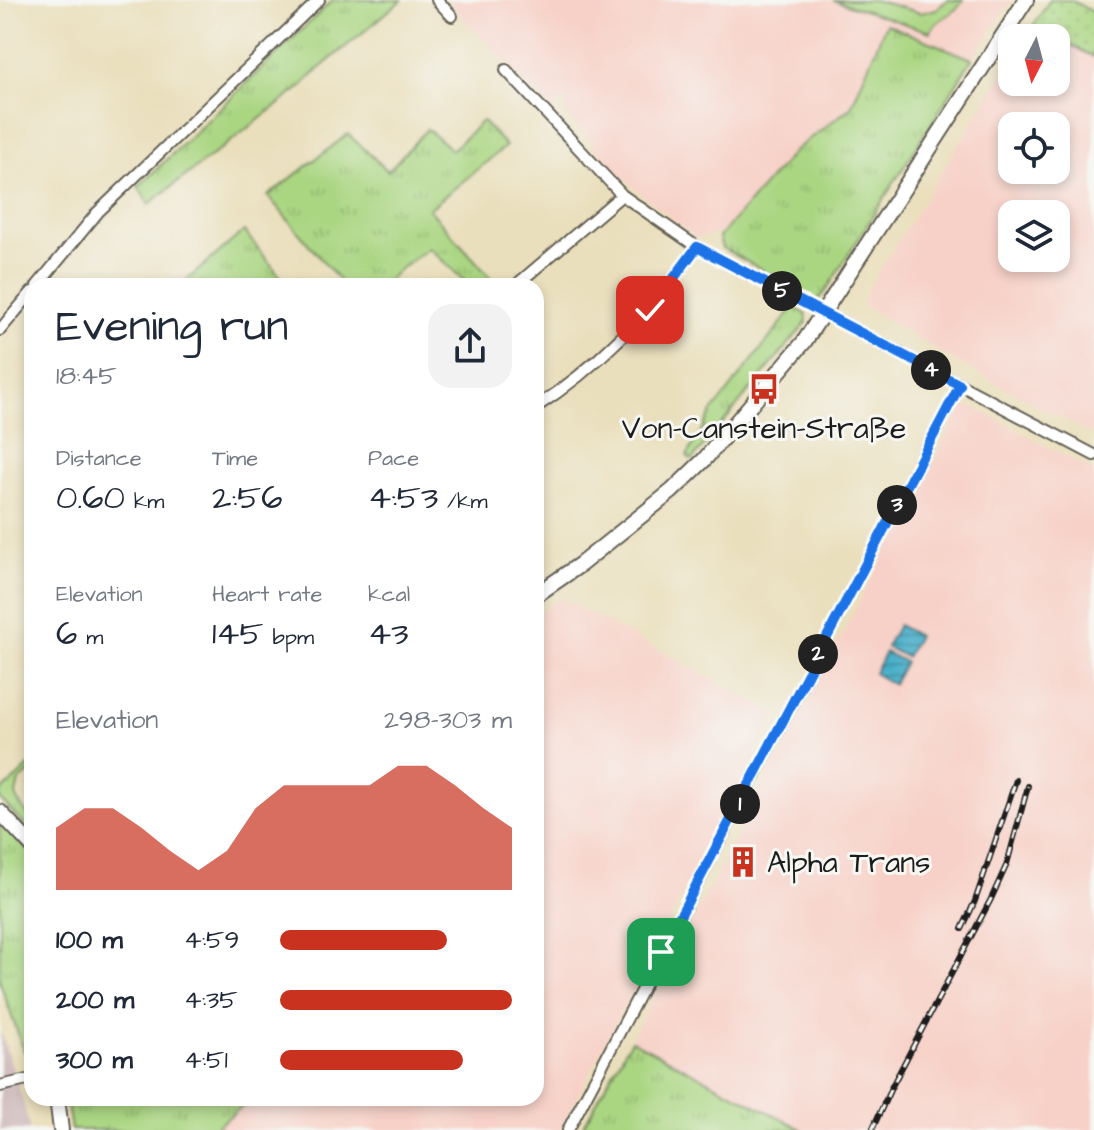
<!DOCTYPE html>
<html lang="en">
<head>
<meta charset="utf-8">
<style>
  :root { --surface:#fff; --page:#f2f2f3; --text:#1f2937; --muted:#747a83; --accent:#c8321e }
  body { margin:0; font-family:"Architects Daughter",sans-serif; background:var(--page); color:var(--text); height:100vh; display:flex; flex-direction:column; font-size:30px; white-space:nowrap }
  * { box-sizing:border-box; margin:0 }
  p { font-size:26px; color:var(--muted) }
  .icon { flex:none; width:44px; height:44px; fill:none; stroke:currentColor; stroke-width:2; stroke-linecap:round; stroke-linejoin:round }
  .map { position:relative; flex:1; overflow:hidden }
  .details { position:absolute; left:24px; top:278px; width:520px; height:828px; display:flex; flex-direction:column; background:var(--surface); border-radius:24px; box-shadow:0 4px 12px #0003 }
  .details>* { flex:none }
  .needle { width:52px; rotate:186deg }
  .buttons { position:absolute; left:998px; top:24px; display:grid; gap:16px }
  .buttons a { display:grid; place-items:center; width:72px; height:72px; border-radius:16px; background:var(--surface); box-shadow:0 4px 12px #0003; font-size:40px }
  .pin { position:absolute; display:grid; place-items:center; width:68px; height:68px; color:#fff; margin:-34px; border-radius:16px; box-shadow:0 4px 12px #0006 }
  .km { position:absolute; width:40px; height:40px; margin:-20px; border-radius:50%; background:#222; color:#fff; font-size:22px; line-height:40px; text-align:center }
  .round { display:grid; place-items:center; flex:none; width:84px; height:84px; border-radius:24px; background:var(--page) }
  .overview { display:flex; align-items:center; justify-content:space-between; height:136px; padding:0 32px }
  h1 { font-size:44px; font-weight:600; line-height:60px }
  .stats { display:grid; grid-template-columns:repeat(3,1fr); gap:12px; height:136px; padding:8px 32px }
  .stats div { display:grid; align-content:center }
  .stats b { font-size:34px; font-weight:600 }
  .stats small { font-size:22px; font-weight:400 }
  .stats p { font-size:22px }
  .chart { height:224px; padding:16px 32px }
  .chart p { display:flex; justify-content:space-between }
  .chart svg { width:100%; height:144px; margin-top:8px; fill:var(--accent); opacity:.7 }
  ul { padding:0 32px; list-style:none; font-size:26px }
  li { display:grid; grid-template-columns:128px 96px 1fr; align-items:center; height:60px }
  li i { height:20px; border-radius:10px; background:var(--accent) }
  .map>svg:first-child { display:block }
</style>
</head>
<body>
<div class="map">
<svg width="1094" height="1130" viewBox="0 0 1094 1130">
  <defs>
    <pattern id="grass-tufts" width="24" height="20" patternUnits="userSpaceOnUse" patternTransform="scale(2)"><rect width="24" height="20" fill="#aad682"/><path d="M3 7l-1-3M5 7V3M7 7l1-3M15 17l-1-3M17 17v-4M19 17l1-3" fill="none" stroke="#92b770"/></pattern>
    <pattern id="park-dots" width="8" height="8" patternUnits="userSpaceOnUse" patternTransform="scale(2)"><rect width="8" height="8" fill="#aad682"/><path d="M2 2h.1M6 6h.1" fill="none" stroke="#92b770" stroke-width="1.8" stroke-linecap="round"/></pattern>
    <pattern id="water-rules" width="6" height="5" patternUnits="userSpaceOnUse" patternTransform="scale(2)"><rect width="6" height="5" fill="#49afc9"/><path d="M0 2.5h6" fill="none" stroke="#3c8ea2"/></pattern>
  </defs>
  <rect width="100%" height="100%" fill="#f6f6f2"/>
  <filter id="ink" filterUnits="userSpaceOnUse"><feTurbulence type="fractalNoise" baseFrequency=".0125" numOctaves="2"/><feDisplacementMap in="SourceGraphic" scale="16" xChannelSelector="R" yChannelSelector="G"/><feConvolveMatrix kernelMatrix="1 2 1 2 8 2 1 2 1" color-interpolation-filters="sRGB"/></filter>
  <filter id="wash" filterUnits="userSpaceOnUse"><feTurbulence type="fractalNoise" baseFrequency=".006" numOctaves="4" result="noise"/><feDisplacementMap in="SourceGraphic" scale="32" xChannelSelector="R" yChannelSelector="G"/><feGaussianBlur stdDeviation="1.8" result="paint"/><feColorMatrix in="noise" values="0 0 0 0 0 0 0 0 0 0 0 0 0 0 0 0 0 1.4 0 .05"/><feComposite in="paint" operator="in"/></filter>
  <g filter="url(#wash)">
    <rect width="100%" height="100%" fill="#eadfbc"/>
    <path fill="#f7d1c7" fill-rule="evenodd" d="M 453,0 L 1012,0 L 972,59 L 886,24 L 851,107 L 796,149 L 722,233 L 696,238 L 640,193 L 591,147 L 593,144 L 563,111 L 568,103 L 564,99 L 552,109 L 450,4 Z
      M 1033,26 L 1094,57 L 1094,435 L 957,362 L 862,304 L 868,289 L 1012,60 L 1012,82 L 1056,82 L 1056,38 L 1026,38 ZM 1012,126 L 1056,126 L 1056,170 L 1012,170 ZM 1012,214 L 1056,214 L 1056,258 L 1012,258 Z
      M 971,406 L 1094,471 L 1094,1130 L 803,1130 L 631,1040 L 747,816 L 753,816 L 758,806 L 755,801 L 961,407 Z
      M 561,598 L 777,714 L 560,1130 L 81,1130 L 74,1098 L 536,1098 L 536,615 Z"/>
    <path fill="#d2bfc0" d="M 0,1030 L 23,1101 L 30,1130 L 0,1130 Z"/>
    <path fill="url(#grass-tufts)" stroke="#63794f" stroke-width="2" d="M 333,0 L 402,0 L 320,68 L 300,88 L 149,204 L 138,187 Z
      M 886,24 L 972,59 L 823,295 L 815,302 L 788,290 L 790,285 L 722,248 L 719,237 L 796,149 L 851,107 Z
      M 482,121 L 506,146 L 429,209 L 498,286 L 470,286 L 429,248 L 400,269 L 382,286 L 339,286 L 342,284 L 268,196 L 348,134 L 388,171 L 427,129 L 452,150 Z
      M 244,231 L 288,286 L 180,286 Z
      M 794,307 L 806,314 L 807,322 L 692,460 L 687,456 L 712,412 Z
      M 29,766 L 32,770 L 19,781 L 16,794 L 19,803 L 32,820 L 32,833 L 0,799 L 0,793 Z
      M 0,820 L 32,854 L 32,1042 L 24,1051 L 0,983 Z
      M 631,1040 L 803,1130 L 581,1130 Z
      M 66,1098 L 253,1098 L 212,1130 L 71,1130 Z"/>
    <path fill="url(#park-dots)" stroke="#63794f" stroke-width="2" d="M 1050,0 L 1071,0 L 1094,13 L 1094,57 L 1033,26 Z"/>
    <path fill="#aad682" stroke="#63794f" stroke-width="2" d="M 833,0 L 874,0 L 921,13 L 936,9 L 948,0 L 963,0 C 956,15 936,18 930,32 Z"/>
    <path fill="url(#water-rules)" stroke="#326672" stroke-width="2" d="M 898,625 L 918,636 L 906,657 L 886,647 Z
      M 885,652 L 905,662 L 893,684 L 874,673 Z"/>
  </g>
  <g filter="url(#ink)">
    <g fill="none" stroke-linecap="round" stroke-linejoin="round">
      <defs>
        <path id="street" d="M 437,0 L 452,16
          M 506,70 L 622,195 L 697,247 L 1094,455
          M 37,286 L 98,212 L 319,0
          M 515,286 L 622,195
          M 0,330 L 32,292
          M 536,407 C 601,365 652,310 697,247
          M 0,1086 L 32,1079
          M 568,1130 L 960,385"/>
        <path id="secondary" d="M 536,595 L 581,564 L 672,491 L 704,460 L 804,342 L 1026,0
          M 0,812 L 32,846
          M 57,1098 L 61,1130"/>
      </defs>
      <use href="#street" stroke="#646054" stroke-width="14"/>
      <use href="#secondary" stroke="#646054" stroke-width="18"/>
      <use href="#street" stroke="#fff" stroke-width="10"/>
      <use href="#secondary" stroke="#fff" stroke-width="14"/>
      <defs>
        <path id="rail" d="M 962,929 L 975,901 L 1016,780
          M 872,1130 L 891,1088 L 991,899 L 1007,864 L 1028,786"/>
      </defs>
      <use href="#rail" stroke="#1c1c1c" stroke-width="6"/>
      <use href="#rail" stroke="#f6f6f2" stroke-width="3" stroke-dasharray="9" stroke-linecap="butt"/>
    </g>
  </g>
  <g fill="none" stroke-linecap="round" stroke-linejoin="round" filter="url(#ink)">
    <defs>
      <path id="route" d="M 650,310 L 697,247 L 960,385 L 661,952"/>
    </defs>
    <use href="#route" stroke="#fff" stroke-width="16"/>
    <use href="#route" stroke="#1a73e8" stroke-width="10"/>
  </g>
  <defs>
    <symbol id="bus-bare" viewBox="-9 -9 18 18"><path d="M-5-6H5V4H4V6H2V4H-2V6H-4V4H-5ZM-3.5-4V0h7V-4ZM-3.5 1.2v1.5H-2V1.2ZM2 1.2v1.5H3.5V1.2Z" fill="#c8321e" stroke="#f6f6f2" stroke-width="2.5" paint-order="stroke"/></symbol>
    <symbol id="building-bare" viewBox="-9 -9 18 18"><path d="M-4-6H4V6H1V3H-1V6H-4ZM-2.5-4.3h1.7v1.8h-1.7ZM.8-4.3h1.7v1.8H.8ZM-2.5-1h1.7V.8h-1.7ZM.8-1h1.7V.8H.8Z" fill="#c8321e" stroke="#f6f6f2" stroke-width="2.5" paint-order="stroke"/></symbol>
  </defs>
  <g fill-rule="evenodd">
    <use href="#bus-bare" x="742" y="367" width="44" height="44"/>
    <use href="#building-bare" x="721" y="840" width="44" height="44"/>
  </g>
  <g text-anchor="middle" stroke-width="6" stroke-linejoin="round" paint-order="stroke">
    <g font-size="30" fill="#1c1c1c" stroke="#f6f6f2">
      <text x="764" y="438">Von-Canstein-Straße</text>
      <text x="767" y="872" text-anchor="start">Alpha Trans</text>
    </g>
  </g>
</svg>
<div class="buttons">
<a><svg class="needle" viewBox="-14 -14 28 28"><path d="M0-13l5 13h-10z" fill="#e53935"/><path d="M0 13l5-13h-10z" fill="#747a83"/></svg></a>
<a><svg class="icon" aria-label="locate" viewBox="0 0 24 24"><circle cx="12" cy="12" r="6"/><path d="M12 2v4M12 18v4M2 12h4M18 12h4"/></svg></a>
<a><svg class="icon" aria-label="layers" viewBox="0 0 24 24"><path d="M12 4l9 5-9 5-9-5zM3 14l9 5 9-5"/></svg></a>
</div>
<div class="pin" style="left:661px;top:952px;background:#1e9e55"><svg class="icon" aria-label="arrive" viewBox="0 0 24 24"><path d="M6 21V4h12l-3 4 3 4H6"/></svg></div>
<div class="pin" style="left:650px;top:310px;background:#d93025"><svg class="icon" aria-label="check" viewBox="0 0 24 24"><path d="M5 12l5 5 9-10"/></svg></div>
<b class="km" style="left:740px;top:804px">1</b>
<b class="km" style="left:818px;top:654px">2</b>
<b class="km" style="left:897px;top:505px">3</b>
<b class="km" style="left:931px;top:370px">4</b>
<b class="km" style="left:782px;top:291px">5</b>
<section class="details">
<div class="overview"><div><h1>Evening run</h1><p>18:45</p></div><a class="round"><svg class="icon" aria-label="share" viewBox="0 0 24 24"><path d="M12 15V3M7 8l5-5 5 5M5 13v7h14v-7"/></svg></a></div>
<div class="stats">
<div><p>Distance</p><b>0.60<small> km</small></b></div>
<div><p>Time</p><b>2:56</b></div>
<div><p>Pace</p><b>4:53<small> /km</small></b></div>
</div>
<div class="stats">
<div><p>Elevation</p><b>6<small> m</small></b></div>
<div><p>Heart rate</p><b>145<small> bpm</small></b></div>
<div><p>kcal</p><b>43</b></div>
</div>
<div class="chart"><p><span>Elevation</span>298–303 m</p>
<svg viewBox="0 0 160 44" preserveAspectRatio="none"><path d="M0 44V25L10 19L20 19L30 25L40 32L50 38L60 32L70 19L80 12L90 12L100 12L110 12L120 6L130 6L140 12L150 19L160 25V44z"/></svg>
</div>
<ul>
<li><b>100 m</b>4:59<i style="width:72%"></i></li>
<li><b>200 m</b>4:35<i style="width:100%"></i></li>
<li><b>300 m</b>4:51<i style="width:79%"></i></li>
</ul>
</section>
</div>
</body>
</html>
